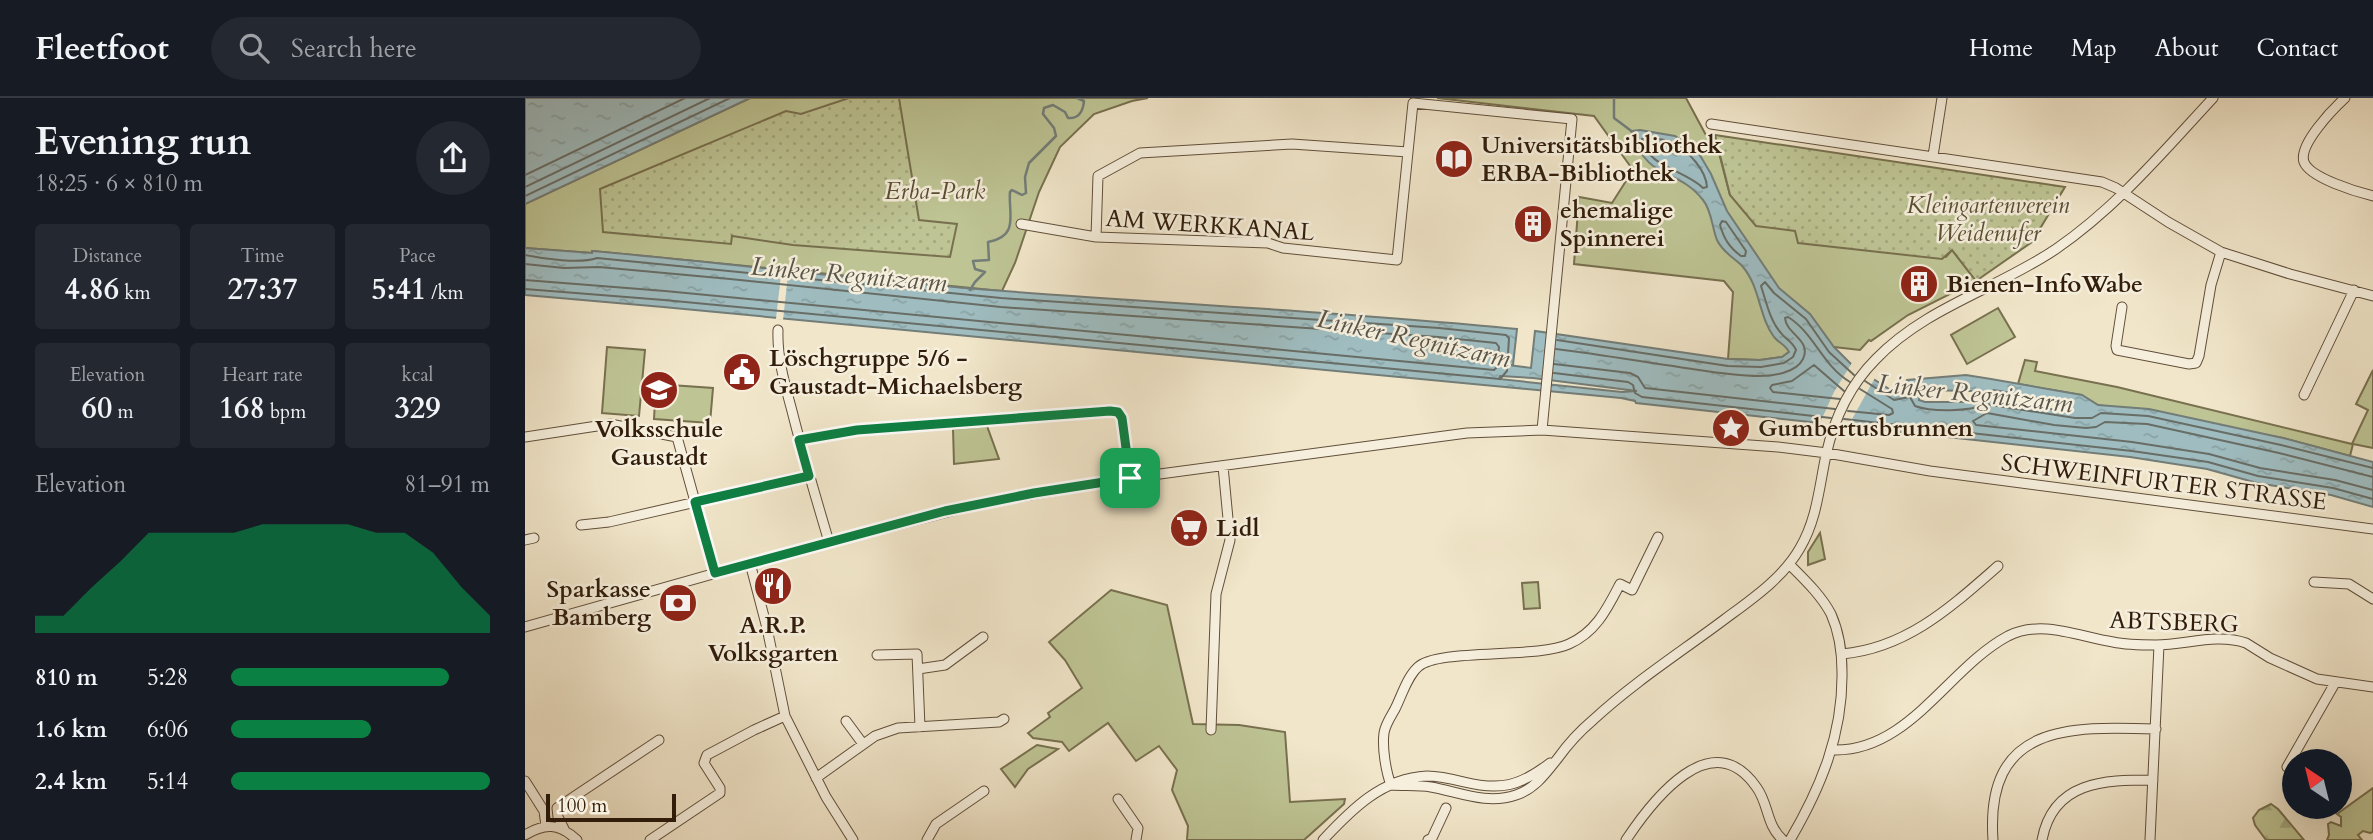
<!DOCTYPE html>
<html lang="en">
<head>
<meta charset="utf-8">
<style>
  :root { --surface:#171b24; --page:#242831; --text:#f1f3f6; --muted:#9ea1a6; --line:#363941; --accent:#0b8043 }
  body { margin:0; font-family:Cardo,serif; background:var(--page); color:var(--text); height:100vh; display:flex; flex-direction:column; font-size:26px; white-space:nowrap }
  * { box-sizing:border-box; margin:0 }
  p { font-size:23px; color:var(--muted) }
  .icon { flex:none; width:38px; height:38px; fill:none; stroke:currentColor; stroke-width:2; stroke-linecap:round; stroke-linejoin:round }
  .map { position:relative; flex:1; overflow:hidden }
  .side { display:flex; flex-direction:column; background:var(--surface); width:525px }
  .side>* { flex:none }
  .needle { width:46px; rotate:325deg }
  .controls { position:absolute; left:1757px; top:651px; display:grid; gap:14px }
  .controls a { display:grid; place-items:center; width:70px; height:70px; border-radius:50%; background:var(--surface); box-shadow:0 7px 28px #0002; font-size:35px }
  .scale { position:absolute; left:21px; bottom:18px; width:130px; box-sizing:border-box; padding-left:7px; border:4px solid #311d0a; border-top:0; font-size:19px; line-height:24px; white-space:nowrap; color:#311d0a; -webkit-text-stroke:5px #f6efdd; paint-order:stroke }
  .pin { position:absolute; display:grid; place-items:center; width:60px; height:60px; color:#fff; margin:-30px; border-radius:14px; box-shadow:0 4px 10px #0006 }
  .round { display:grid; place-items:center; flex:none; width:74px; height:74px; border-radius:37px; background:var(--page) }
  .headline { display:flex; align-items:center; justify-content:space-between; height:119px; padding:0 35px }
  h1 { font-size:38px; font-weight:600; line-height:52px }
  .metrics { display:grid; grid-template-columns:repeat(3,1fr); gap:10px; height:119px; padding:7px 35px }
  .metrics div { display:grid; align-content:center; border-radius:7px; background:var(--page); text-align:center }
  .metrics b { font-size:30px; font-weight:600 }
  .metrics small { font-size:19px; font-weight:400 }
  .metrics p { font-size:19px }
  .chart { height:196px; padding:14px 35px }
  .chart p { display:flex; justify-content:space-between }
  .chart svg { width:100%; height:126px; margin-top:7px; fill:var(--accent); opacity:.7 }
  ul { padding:0 35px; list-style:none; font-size:23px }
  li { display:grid; grid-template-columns:112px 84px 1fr; align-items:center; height:52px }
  li i { height:18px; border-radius:9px; background:var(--accent) }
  header { display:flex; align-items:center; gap:42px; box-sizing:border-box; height:98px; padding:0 35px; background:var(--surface); border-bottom:2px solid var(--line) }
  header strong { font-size:33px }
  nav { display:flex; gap:38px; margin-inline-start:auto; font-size:24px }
  .search { width:490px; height:63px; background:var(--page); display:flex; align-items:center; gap:18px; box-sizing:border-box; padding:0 24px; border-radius:38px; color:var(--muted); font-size:26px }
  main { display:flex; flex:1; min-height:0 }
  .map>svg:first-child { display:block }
</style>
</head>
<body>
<header>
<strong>Fleetfoot</strong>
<div class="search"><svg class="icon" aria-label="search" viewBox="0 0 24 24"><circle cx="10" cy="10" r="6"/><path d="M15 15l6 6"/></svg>Search here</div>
<nav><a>Home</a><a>Map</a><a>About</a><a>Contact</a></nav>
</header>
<main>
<section class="side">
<div class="headline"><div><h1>Evening run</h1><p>18:25 · 6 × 810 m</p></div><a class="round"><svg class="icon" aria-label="share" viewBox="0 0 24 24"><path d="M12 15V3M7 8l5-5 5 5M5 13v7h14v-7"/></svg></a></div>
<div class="metrics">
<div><p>Distance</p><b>4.86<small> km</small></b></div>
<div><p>Time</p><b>27:37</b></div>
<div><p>Pace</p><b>5:41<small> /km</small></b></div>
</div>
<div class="metrics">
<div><p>Elevation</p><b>60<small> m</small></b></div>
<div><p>Heart rate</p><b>168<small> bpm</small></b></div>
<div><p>kcal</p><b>329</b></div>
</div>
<div class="chart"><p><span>Elevation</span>81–91 m</p>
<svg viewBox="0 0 160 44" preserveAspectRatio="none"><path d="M0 44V38L10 38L20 28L30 19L40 9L50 9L60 9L70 9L80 6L90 6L100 6L110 6L120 9L130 9L140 16L150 28L160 38V44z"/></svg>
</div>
<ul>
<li><b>810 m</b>5:28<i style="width:84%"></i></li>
<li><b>1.6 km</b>6:06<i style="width:54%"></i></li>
<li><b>2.4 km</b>5:14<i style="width:100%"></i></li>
</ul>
</section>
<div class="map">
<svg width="1848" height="742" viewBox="0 0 1848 742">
  <defs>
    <pattern id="forest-firs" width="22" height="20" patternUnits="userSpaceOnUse" patternTransform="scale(1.75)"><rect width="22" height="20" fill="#bec494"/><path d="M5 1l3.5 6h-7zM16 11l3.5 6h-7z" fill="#a4a87e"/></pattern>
    <pattern id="garden-dots" width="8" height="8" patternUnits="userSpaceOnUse" patternTransform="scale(1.75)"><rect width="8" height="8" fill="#bec494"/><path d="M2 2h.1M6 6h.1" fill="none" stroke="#a4a87e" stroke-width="1.8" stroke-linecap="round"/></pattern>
    <pattern id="water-ripples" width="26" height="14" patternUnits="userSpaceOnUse" patternTransform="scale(1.75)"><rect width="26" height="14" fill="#9fbdc1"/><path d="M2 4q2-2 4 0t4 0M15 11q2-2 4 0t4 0" fill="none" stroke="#89a2a4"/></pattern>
  </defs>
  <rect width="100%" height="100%" fill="#f1e6ca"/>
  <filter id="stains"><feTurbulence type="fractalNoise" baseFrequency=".00286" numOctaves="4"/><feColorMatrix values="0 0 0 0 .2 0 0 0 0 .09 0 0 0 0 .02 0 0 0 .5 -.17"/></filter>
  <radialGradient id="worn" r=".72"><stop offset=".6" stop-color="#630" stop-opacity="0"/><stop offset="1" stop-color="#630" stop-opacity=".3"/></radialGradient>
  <path fill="#bec494" stroke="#78704f" stroke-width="2" d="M 225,0 L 623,0 L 607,3 L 569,16 L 535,49 L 514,94 L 490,165 L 477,193 L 68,153 L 67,155 L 0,150 L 0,106 Z
    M 912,0 L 1161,0 L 1182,39 L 1190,40 L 1205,97 L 1265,131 L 1421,159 L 1427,152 L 1451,183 L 1383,217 L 1346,243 L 1344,242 L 1335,252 L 1309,249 L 1264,254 L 1257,259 L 1235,262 L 1203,261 L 1208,194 L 1199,183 L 1049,166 L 1054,99 L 1087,105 L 1108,72 L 1069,18 Z
    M 1473,210 L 1490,239 L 1442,266 L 1426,237 Z
    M 82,249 L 120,252 L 114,318 L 77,315 Z
    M 1500,262 L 1512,264 L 1510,273 L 1592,289 L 1827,346 L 1843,312 L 1831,306 L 1848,272 L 1848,350 L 1828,346 L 1825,358 L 1758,340 L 1573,307 L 1556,297 L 1493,286 Z
    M 131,286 L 188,290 L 185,325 L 129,321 Z
    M 462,328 L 474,361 L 429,366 L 428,331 Z
    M 1295,435 L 1300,461 L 1283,467 L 1283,454 Z
    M 1013,484 L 1015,510 L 999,511 L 997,485 Z
    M 586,492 L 642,507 L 668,626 L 714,627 L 760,634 L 765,704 L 820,701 L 819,706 L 779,742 L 662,742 L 663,728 L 647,692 L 652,672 L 634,648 L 611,663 L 583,625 L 544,653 L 537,644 L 508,640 L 503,635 L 525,619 L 523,615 L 557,590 L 540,562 L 524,544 Z
    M 512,647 L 533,651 L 503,671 L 490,689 L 476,671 Z
    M 1848,690 L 1848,734 L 1845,735 L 1838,733 L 1833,737 L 1837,742 L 1802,742 L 1804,737 L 1803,726 L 1806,724 L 1816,728 L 1816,719 L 1812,716 Z"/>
  <path fill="url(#forest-firs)" stroke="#78704f" stroke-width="2" d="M 1746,706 L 1753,711 L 1779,742 L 1741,742 L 1730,727 L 1728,720 L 1734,712 Z"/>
  <path fill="url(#garden-dots)" stroke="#78704f" stroke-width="2" d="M 324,0 L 374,0 L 394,122 L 432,126 L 425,159 L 268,147 L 207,138 L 206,146 L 78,134 L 75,91 L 261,13 L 276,16 Z
    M 1190,37 L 1540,89 L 1507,144 L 1451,183 L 1427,152 L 1417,161 L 1273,145 L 1270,133 L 1231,128 L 1205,97 Z"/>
  <path fill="url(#water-ripples)" stroke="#737d78" stroke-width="2" fill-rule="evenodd" d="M 0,0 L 225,0 L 0,106 Z
    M 1115,32 L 1150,38 L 1173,54 L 1186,76 L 1202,113 L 1254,190 L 1285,216 L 1309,249 L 1328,268 L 1372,296 L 1377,294 L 1382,282 L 1441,277 L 1466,281 L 1557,297 L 1573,307 L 1624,311 L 1758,340 L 1848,364 L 1848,409 L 1806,397 L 1732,385 L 1682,371 L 1605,359 L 1111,305 L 1110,303 L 1096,300 L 138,209 L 0,197 L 0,150 L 67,155 L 67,153 C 204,165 341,183 479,193 C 650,206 821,214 992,231 L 988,267 L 983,267 L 1006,270 L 1010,233 L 1203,261 L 1235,262 L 1257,259 L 1264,254 C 1261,247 1254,245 1249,239 C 1234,219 1235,189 1218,169 C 1210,160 1198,155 1192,142 C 1187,130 1187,113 1178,102 C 1151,68 1123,85 1106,33 ZM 975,278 L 1008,280 L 1112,293 L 1097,294 L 974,281 ZM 1396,292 L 1446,293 L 1451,294 L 1454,301 L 1448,304 L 1400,304 L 1394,302 ZM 1469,292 L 1529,303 L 1535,307 L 1536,310 L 1531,312 L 1463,299 L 1461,296 Z"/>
  <path fill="#f1e6ca" d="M 257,167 L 264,168 L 258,222 L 251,221 Z
    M 1328,263 L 1351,278 L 1321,332 L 1293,329 L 1309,294 Z"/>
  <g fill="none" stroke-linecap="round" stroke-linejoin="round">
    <path stroke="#686d66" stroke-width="2" d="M 1121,39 C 1130,41 1141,41 1149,45 C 1164,54 1181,72 1182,89 L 1178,90 C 1160,72 1122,69 1117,41 Z
      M 0,77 L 160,0
      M 0,89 L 185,0
      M 0,98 L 205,0
      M 1197,123 L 1201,124 L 1221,153 L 1220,158 L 1216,158 C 1204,149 1199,141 1195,127 Z
      M 0,157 C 19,161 55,166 72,160 L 476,200 L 914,230 L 981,237 L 984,240 L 982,273 L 975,281 L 139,202 L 0,191
      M 0,166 L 39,170 L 74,169 L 205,181 L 476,209 L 913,239 L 971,245 L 974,249 L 972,269 L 969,272 L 140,193 L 0,182
      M 1032,242 L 1203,268 L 1236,269 L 1259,265 L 1268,259 L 1271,252 C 1267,243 1261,242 1256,235 C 1245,223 1241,203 1236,188 L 1240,184 L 1249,195 L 1281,221 L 1304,254 L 1329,277
      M 1031,251 C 1072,256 1113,263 1154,269 C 1181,273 1207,278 1234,278 C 1248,278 1271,275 1278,261 C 1287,242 1261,236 1260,220 L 1263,219 C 1289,235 1297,267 1325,284
      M 1029,266 L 1105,275 L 1113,279 L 1120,290 L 1310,311
      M 1029,275 L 1103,284 L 1108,287 L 1110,295 L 1117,299 L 1306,320
      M 1340,283 L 1369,302 L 1385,299 L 1390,308 C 1406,314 1445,314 1460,306 L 1550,320 L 1567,320 L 1576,315 L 1623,318 L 1756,347 L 1848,370
      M 1315,301 L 1248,294 L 1245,290 L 1247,287 L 1267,283 L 1289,267 L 1319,293
      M 1323,313 L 1364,317 L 1368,315 L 1367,311 L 1335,291
      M 1319,321 L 1607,353 L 1683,364 L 1733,378 L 1808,390 L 1848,401
      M 1848,379 L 1754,355 L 1622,326 L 1580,324 L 1571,329 L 1561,330 L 1529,327 L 1462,315 L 1448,323 L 1451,327 L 1607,344 L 1684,356 L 1735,370 L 1810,382 L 1848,392"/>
    <path stroke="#737d78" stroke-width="2.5" d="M 1089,0 L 1089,20 L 1109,35
      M 445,192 L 450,184 L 460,174 L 450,171 L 448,163 L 464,162 L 463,144 C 495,138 483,116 485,94 L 487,92 L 497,97 L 501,95 L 500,79 L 504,65 L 531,38 L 529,30 L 518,16 L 519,10 L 528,7 L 540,14 L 543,20 C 554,21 558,13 559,3 L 552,0"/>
    <defs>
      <path id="minor" d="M 1820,0 C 1808,11 1773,47 1779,64 C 1785,80 1832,94 1848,98
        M 1186,26 L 1577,84 L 1591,90 L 1643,124 L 1696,154 L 1765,176 L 1848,198
        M 1408,58 L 1417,0
        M 496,126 L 571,139 L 743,145 L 758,150 L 872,162 L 888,5 L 1047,21 L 1017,332
        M 571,139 L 573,78 L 615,55 L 767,46 L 883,54
        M 1597,209 L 1591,248 L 1592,252 L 1664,266 L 1671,265 L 1674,258 L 1686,187 L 1696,154
        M 253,232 C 252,260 260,287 267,313 C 278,357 291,400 304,444
        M 1779,297 L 1829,192
        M 0,339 L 85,326 L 152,339 L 190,475
        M 274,342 L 332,332 L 591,313 L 597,320 L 605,380
        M 56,427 L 84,424 L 284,378
        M 0,442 L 9,440
        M 225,465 L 242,530 L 260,618 L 301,699 L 328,742
        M 1264,466 C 1279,481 1296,497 1306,516 C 1314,534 1317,554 1317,574 C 1318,636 1296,689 1265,742
        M 1789,484 L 1824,486 L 1848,501
        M 0,529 L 248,459 L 458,405 L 605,380 L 942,335 L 1017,332 L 1253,349 L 1302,355 L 1405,373 L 1848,431
        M 1317,556 C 1382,550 1426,509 1473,468
        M 352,557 L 392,556 L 395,629
        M 393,571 L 420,567 L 458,539
        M 321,623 L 338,646
        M 686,632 L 691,496 L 705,442 L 698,368
        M 1308,652 C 1384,654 1423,570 1483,538 C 1517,521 1554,539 1588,544 C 1602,547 1617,547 1631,547 C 1661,547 1691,535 1721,545 L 1745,560 L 1792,581 L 1848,589
        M 1762,669 L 1810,585
        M 291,680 L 350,638 L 373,630 L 474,624 L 479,621
        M 0,683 L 19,713 L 21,728
        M 866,687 C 880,688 893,687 906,689 C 934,694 962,707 991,697 C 1010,691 1021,675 1033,660 C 1043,646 1055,633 1068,622 C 1109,584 1156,554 1200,521 C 1227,501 1258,480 1275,450 C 1292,421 1294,390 1301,357 C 1309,321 1325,287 1351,261 C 1401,209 1472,191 1531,151 C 1592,109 1638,54 1688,0
        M 866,687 C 861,674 857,650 859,635 C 860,627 866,618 870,611 C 877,597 882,579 893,569 C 913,550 1012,561 1044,546 C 1071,534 1082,511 1095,486 L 1107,492 L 1133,439
        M 593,701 L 613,730 L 611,742
        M 39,731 L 33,719 L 32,710 L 134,642
        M 0,737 C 20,725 34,725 52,742
        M 125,742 L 195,695 L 195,690 L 179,665 L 182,657 L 229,632 L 260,618
        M 402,742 L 411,726 L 459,693
        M 798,742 C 826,712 857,680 902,678 C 914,678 927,681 939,684 C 976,693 995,688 1025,665
        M 903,742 L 907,740 L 921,710
        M 1101,742 C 1127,703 1187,624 1232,690 C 1244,707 1241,727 1258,742
        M 1468,742 C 1460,626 1543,628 1631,631
        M 1517,742 C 1528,683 1579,682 1628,682
        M 1625,742 L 1634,547"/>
    </defs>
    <use href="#minor" stroke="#614f3a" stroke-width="11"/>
    <use href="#minor" stroke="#f6efdd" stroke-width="9"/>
  </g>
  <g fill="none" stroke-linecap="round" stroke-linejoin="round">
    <defs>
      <path id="route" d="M 585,313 L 593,314 L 597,320 L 605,380 L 509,395 L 420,413 L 190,475 L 170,404 L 284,378 L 274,342 L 332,332 Z"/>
    </defs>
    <use href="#route" stroke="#fff" stroke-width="14"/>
    <use href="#route" stroke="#0b8043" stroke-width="9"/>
  </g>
  <defs>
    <symbol id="library-disc" viewBox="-11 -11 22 22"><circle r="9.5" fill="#8f2418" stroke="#f6efdd"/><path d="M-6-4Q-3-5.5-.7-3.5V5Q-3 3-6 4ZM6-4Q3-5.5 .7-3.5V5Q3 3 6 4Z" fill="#fff"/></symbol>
    <symbol id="building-disc" viewBox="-11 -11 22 22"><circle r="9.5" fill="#8f2418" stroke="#f6efdd"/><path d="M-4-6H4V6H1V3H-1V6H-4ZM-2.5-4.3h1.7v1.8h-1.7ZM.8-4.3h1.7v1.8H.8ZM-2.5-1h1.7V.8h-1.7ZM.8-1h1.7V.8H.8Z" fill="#fff"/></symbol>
    <symbol id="civic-disc" viewBox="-11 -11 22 22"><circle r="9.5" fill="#8f2418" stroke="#f6efdd"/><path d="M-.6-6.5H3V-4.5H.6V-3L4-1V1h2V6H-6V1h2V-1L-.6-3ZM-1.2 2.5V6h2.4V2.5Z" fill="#fff"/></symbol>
    <symbol id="school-disc" viewBox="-11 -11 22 22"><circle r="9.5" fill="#8f2418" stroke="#f6efdd"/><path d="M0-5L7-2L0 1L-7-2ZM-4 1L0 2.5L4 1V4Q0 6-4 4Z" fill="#fff"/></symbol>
    <symbol id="sight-disc" viewBox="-11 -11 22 22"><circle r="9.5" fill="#8f2418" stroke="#f6efdd"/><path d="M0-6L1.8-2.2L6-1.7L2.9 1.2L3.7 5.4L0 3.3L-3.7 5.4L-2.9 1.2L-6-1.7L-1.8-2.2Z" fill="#fff"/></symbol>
    <symbol id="supermarket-disc" viewBox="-11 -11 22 22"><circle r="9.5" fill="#8f2418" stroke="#f6efdd"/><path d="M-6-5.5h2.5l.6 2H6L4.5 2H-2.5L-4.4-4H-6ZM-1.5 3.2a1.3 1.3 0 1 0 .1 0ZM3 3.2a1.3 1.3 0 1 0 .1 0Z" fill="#fff"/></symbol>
    <symbol id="restaurant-disc" viewBox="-11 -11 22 22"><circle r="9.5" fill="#8f2418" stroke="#f6efdd"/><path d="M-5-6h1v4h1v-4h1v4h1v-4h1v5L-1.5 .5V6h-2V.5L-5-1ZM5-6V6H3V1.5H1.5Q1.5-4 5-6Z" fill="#fff"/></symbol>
    <symbol id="bank-disc" viewBox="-11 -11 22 22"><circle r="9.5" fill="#8f2418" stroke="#f6efdd"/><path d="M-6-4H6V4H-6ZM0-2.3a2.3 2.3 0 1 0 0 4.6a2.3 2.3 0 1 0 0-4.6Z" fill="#fff"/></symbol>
  </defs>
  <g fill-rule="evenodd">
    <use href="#library-disc" x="907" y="39" width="44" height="44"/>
    <use href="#building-disc" x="986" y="104" width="44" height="44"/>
    <use href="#building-disc" x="1372" y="164" width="44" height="44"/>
    <use href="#civic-disc" x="195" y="252" width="44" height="44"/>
    <use href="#school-disc" x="112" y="270" width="44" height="44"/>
    <use href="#sight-disc" x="1184" y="308" width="44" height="44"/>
    <use href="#supermarket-disc" x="642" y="408" width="44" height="44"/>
    <use href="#restaurant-disc" x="226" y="466" width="44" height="44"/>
    <use href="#bank-disc" x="131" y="483" width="44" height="44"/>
  </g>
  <g text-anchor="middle" stroke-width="5" stroke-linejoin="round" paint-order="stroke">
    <g font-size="24" font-weight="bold" fill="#311d0a" stroke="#f6efdd" text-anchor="start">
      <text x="956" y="55">Universitätsbibliothek<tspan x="956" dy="28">ERBA-Bibliothek</tspan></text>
      <text x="1035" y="120">ehemalige<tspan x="1035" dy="28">Spinnerei</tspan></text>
      <text x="1421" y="194">Bienen-InfoWabe</text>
      <text x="244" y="268">Löschgruppe 5/6 -<tspan x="244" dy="28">Gaustadt-Michaelsberg</tspan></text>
      <text x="1233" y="338">Gumbertusbrunnen</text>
      <text x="134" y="339" text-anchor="middle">Volksschule<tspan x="134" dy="28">Gaustadt</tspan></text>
      <text x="691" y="438">Lidl</text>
      <text x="126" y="499" text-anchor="end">Sparkasse<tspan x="126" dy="28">Bamberg</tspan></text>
      <text x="248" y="535" text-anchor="middle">A.R.P.<tspan x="248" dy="28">Volksgarten</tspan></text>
    </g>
    <g font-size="24" font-style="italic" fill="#5b4f33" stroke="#f6efdd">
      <text x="410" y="101">Erba-Park</text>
      <text x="1463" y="115">Kleingartenverein<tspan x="1463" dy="28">Weidenufer</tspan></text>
    </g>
    <g font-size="24" fill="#311d0a" stroke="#f6efdd">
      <text transform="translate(685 127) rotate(4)" y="8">AM WERKKANAL</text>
      <text transform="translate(1639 384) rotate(7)" y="8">SCHWEINFURTER STRASSE</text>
      <text transform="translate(1649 524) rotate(2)" y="8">ABTSBERG</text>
    </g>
    <g font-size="26" font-style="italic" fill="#58554a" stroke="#f6efdd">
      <text transform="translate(324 176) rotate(5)" y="9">Linker Regnitzarm</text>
      <text transform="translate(889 240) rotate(12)" y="9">Linker Regnitzarm</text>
      <text transform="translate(1450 295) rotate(6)" y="9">Linker Regnitzarm</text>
    </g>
  </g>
  <rect width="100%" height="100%" filter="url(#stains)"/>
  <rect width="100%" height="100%" fill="url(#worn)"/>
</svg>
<div class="controls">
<a><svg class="needle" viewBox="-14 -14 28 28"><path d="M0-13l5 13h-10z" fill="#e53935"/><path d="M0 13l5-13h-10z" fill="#9ea1a6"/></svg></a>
</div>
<div class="scale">100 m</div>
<div class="pin" style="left:605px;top:380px;background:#1e9e55"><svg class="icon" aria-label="arrive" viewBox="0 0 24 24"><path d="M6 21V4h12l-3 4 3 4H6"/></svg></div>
</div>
</main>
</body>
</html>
